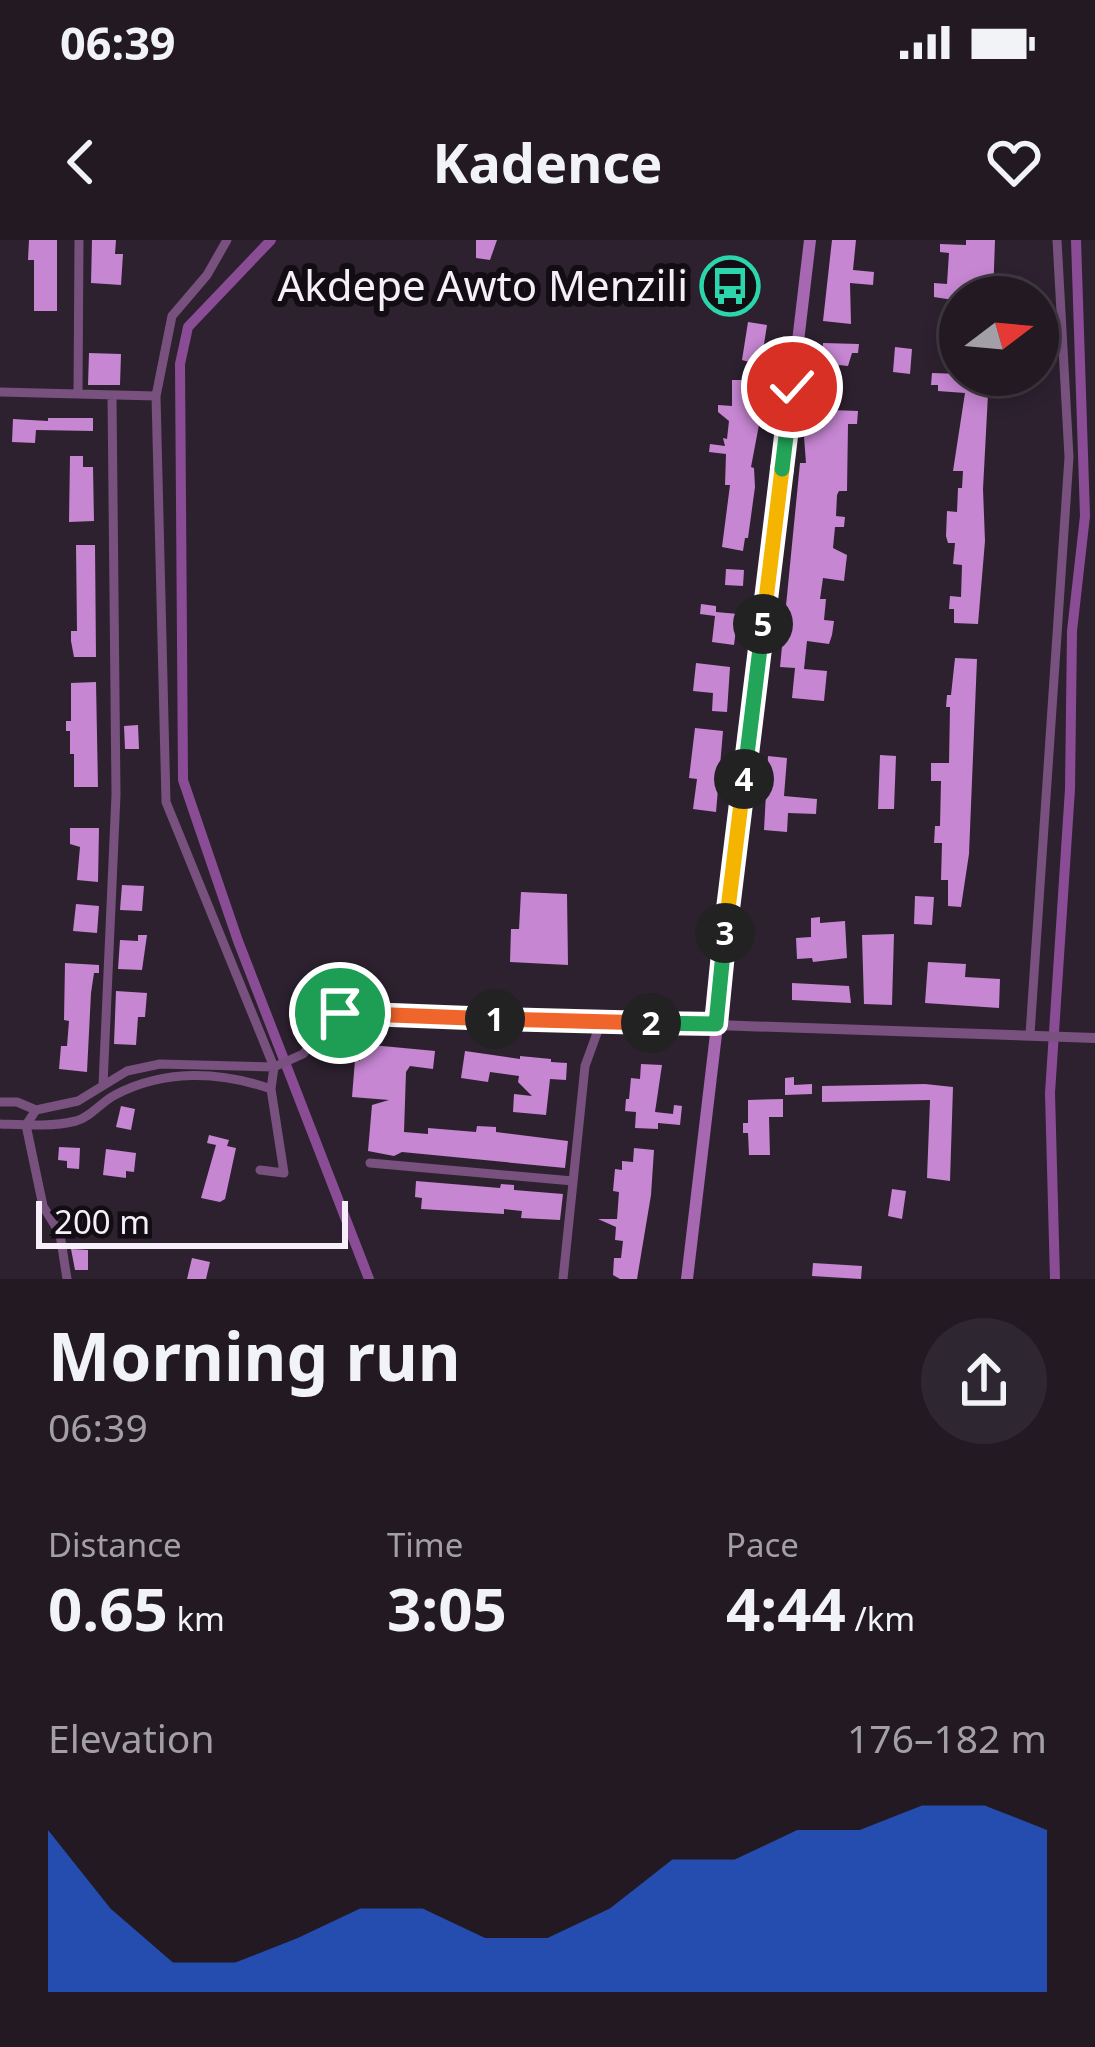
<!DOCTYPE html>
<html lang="en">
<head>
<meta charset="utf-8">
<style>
  :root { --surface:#221923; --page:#2e2630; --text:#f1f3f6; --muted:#a2a0a6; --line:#3f3841; --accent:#2563eb }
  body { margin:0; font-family:"Noto Sans",sans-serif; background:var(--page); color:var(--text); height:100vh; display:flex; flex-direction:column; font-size:45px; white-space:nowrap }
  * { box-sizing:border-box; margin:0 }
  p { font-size:39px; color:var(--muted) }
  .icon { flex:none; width:66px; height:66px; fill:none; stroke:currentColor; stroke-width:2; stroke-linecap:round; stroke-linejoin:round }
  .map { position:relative; height:1039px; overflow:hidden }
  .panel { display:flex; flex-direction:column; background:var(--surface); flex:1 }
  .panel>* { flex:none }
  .needle { width:78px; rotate:74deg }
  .tools { position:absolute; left:939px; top:36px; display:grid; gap:24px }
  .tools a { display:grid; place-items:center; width:120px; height:120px; border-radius:50%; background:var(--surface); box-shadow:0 6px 18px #0003,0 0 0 3px var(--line); font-size:60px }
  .scale { position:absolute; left:36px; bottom:30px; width:312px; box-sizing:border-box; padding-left:12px; border:6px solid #f6eef8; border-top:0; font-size:33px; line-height:42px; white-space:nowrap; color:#f6eef8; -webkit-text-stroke:9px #120d13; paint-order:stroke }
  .pin { position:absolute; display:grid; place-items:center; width:102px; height:102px; color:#fff; margin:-51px; border:6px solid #fff; border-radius:50%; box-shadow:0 3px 12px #0007 }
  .km { position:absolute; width:60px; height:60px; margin:-30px; border-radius:50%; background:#222; color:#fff; font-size:33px; line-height:60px; text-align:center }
  .round { display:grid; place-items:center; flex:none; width:126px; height:126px; border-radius:63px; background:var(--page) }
  .overview { display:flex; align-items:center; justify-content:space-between; height:204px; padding:0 48px }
  h1 { font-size:66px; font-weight:700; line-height:90px }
  .stats { display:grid; grid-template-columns:repeat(3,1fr); gap:18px; height:204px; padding:12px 48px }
  .stats div { display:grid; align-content:center }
  .stats b { font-size:60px; font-weight:700 }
  .stats small { font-size:33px; font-weight:400 }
  .stats p { font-size:33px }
  .chart { height:336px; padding:24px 48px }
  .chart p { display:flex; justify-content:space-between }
  .chart svg { width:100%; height:216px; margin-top:12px; fill:var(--accent); opacity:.7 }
  .status { display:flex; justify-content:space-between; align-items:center; height:84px; padding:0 60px; background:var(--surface); direction:ltr }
  .status svg { height:33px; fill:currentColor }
  header { display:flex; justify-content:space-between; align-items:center; height:156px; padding:0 48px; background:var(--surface); font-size:54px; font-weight:700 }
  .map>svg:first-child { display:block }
</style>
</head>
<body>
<div class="status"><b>06:39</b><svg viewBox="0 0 49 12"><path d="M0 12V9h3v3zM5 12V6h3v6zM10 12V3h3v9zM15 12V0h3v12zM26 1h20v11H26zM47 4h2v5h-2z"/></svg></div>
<header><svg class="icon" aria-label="back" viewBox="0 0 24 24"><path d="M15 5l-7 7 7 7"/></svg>Kadence<svg class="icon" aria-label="heart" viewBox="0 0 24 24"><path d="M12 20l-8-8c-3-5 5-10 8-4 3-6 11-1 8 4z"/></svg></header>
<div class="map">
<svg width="1095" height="1039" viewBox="0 0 1095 1039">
  <rect width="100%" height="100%" fill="#2d212f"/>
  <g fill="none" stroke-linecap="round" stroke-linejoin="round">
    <path stroke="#8a4d95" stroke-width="10" d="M 271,0 L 188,87 L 180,124 L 183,540 L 238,701 L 369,1039
      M 1055,1039 L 1050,853 L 1070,549 L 1072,391 L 1085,276 L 1076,0"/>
  </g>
  <path fill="#c686d2" d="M 29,0 L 57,0 L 57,71 L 34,71 L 34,20 L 28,20 Z
    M 92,0 L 116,0 L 115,14 L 123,14 L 121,45 L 91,43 Z
    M 476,0 L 497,0 L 490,20 L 476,18 Z
    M 832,0 L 856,0 L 853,30 L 874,32 L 873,45 L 850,43 L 851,84 L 823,81 Z
    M 966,0 L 995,0 L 993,57 L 960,57 L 960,61 L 934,57 L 934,43 L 947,44 L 949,13 L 940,12 L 940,4 L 966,5 Z
    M 748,82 L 767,85 L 754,168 L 762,169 L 751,227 L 754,228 L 755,247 L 748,298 L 745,298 L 743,311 L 722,307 L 730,245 L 725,245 L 726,214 L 709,212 L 710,204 L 725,206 L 723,198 L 727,199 L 729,181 L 718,172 L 718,165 L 732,166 L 732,140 L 747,140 L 749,122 L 742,120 Z
    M 823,103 L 859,104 L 858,113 L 852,113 L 848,126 L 839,125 L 830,170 L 858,171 L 857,184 L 848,184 L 847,251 L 839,251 L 837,255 L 836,276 L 845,277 L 844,287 L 835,287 L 833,308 L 847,315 L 844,341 L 823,338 L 820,359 L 826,359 L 824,380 L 834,381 L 832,395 L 829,404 L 807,401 L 804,429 L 827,431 L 824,461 L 792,458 L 795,428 L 780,427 L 800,223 L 806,223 L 803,184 L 811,184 L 813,132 L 820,133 Z
    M 895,107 L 912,109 L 910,134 L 893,132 Z
    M 89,113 L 121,114 L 120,145 L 88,145 Z
    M 932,133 L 989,135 L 983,249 L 985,301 L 978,384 L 954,383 L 954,369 L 949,369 L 950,356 L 961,357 L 962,325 L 953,324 L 955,303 L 948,303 L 946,296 L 947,271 L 957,272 L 958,248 L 962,248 L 963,231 L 953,231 L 965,153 L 938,151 L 938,145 L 931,145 Z
    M 48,178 L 93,178 L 93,191 L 36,190 L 35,203 L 12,202 L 13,179 L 48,181 Z
    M 70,216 L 83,216 L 83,227 L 93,227 L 94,281 L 69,282 Z
    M 76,305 L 95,305 L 96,417 L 74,417 L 71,401 L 71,391 L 77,391 Z
    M 726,329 L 744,330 L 743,346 L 725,345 Z
    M 701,364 L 716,366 L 716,372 L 738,374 L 734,405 L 712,402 L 715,376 L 700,374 Z
    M 955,418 L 977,419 L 969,614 L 961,667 L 948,666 L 948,640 L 941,640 L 942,603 L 934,603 L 935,586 L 940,586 L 941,541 L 931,541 L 931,523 L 949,523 L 950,467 L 946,467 L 947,455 L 951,455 Z
    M 696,423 L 730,427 L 727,472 L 712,471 L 713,453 L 693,451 Z
    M 96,442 L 98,547 L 74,547 L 74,514 L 70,514 L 70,491 L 66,491 L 66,481 L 71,481 L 71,443 Z
    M 138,485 L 139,509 L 125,509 L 124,486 Z
    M 695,488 L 723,491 L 716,572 L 693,569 L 697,539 L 689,538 Z
    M 880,515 L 896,516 L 894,569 L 878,569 Z
    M 768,516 L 787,518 L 784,556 L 817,559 L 816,574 L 788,573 L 787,592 L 764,590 Z
    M 70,588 L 99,588 L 98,642 L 77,640 L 80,607 L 70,604 Z
    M 122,645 L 144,646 L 142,671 L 120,670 Z
    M 521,652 L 567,654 L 568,725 L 510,722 L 511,689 L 519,689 Z
    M 915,656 L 934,657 L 932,685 L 914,684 Z
    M 76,664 L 99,666 L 97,693 L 73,691 Z
    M 820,677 L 820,683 L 845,681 L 847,718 L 813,722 L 812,718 L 797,719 L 796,698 L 811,697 L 811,678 Z
    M 894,694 L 892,765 L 864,764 L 862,695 Z
    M 138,695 L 147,695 L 142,730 L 118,729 L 120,700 L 138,701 Z
    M 928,722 L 966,724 L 965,737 L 1000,739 L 999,768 L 925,763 Z
    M 65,723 L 99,725 L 99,733 L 94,733 L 91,753 L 87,832 L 59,829 L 61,806 L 67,806 L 69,781 L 64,780 Z
    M 792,743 L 849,746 L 851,763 L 792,760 Z
    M 116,751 L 147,753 L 145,777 L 138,777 L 136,805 L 114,804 Z
    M 361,804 L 435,811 L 433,829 L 410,826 L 406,832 L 404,892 L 428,894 L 428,888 L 476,892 L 477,886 L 496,887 L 496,892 L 568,901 L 565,928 L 402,912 L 394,916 L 368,911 L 372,865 L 389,860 L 352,857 L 355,820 L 360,821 Z
    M 465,811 L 520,819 L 520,816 L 551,819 L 551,822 L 567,823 L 566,840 L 550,839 L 546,875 L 513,872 L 514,854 L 532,856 L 518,842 L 519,836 L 490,832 L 488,842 L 461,838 Z
    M 641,824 L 662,825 L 655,872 L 673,874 L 674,865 L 682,866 L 680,885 L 658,883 L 658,889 L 635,888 L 636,872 L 625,871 L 626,859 L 629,859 L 631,838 L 640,839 Z
    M 794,837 L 794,845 L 812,844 L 812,854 L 785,855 L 785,838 Z
    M 925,844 L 953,847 L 950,941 L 927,938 L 930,860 L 822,862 L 822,846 Z
    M 783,859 L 783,877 L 769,877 L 770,915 L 749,915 L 748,893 L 743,893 L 743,883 L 748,883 L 748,860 Z
    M 121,866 L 135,869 L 131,890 L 116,887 Z
    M 209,895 L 229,900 L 227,906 L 236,908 L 225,959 L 220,962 L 201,958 L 216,905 L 207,903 Z
    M 59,907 L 80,908 L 79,929 L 67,928 L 67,921 L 58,920 Z
    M 634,908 L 654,910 L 651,955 L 637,1039 L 620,1039 L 613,1035 L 614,1018 L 621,1018 L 623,1001 L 615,1000 L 616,987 L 598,979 L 617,979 L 619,952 L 613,951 L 615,929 L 622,930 L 622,921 L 633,922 Z
    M 106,909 L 136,913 L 134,932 L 126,931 L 126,938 L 103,935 Z
    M 416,941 L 500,948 L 501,944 L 514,945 L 514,950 L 563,954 L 560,980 L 521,978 L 522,971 L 504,969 L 504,974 L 421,969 L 422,958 L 415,957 Z
    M 892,949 L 906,951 L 902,979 L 888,976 Z
    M 71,1009 L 88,1010 L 88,1030 L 75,1030 Z
    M 192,1018 L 210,1022 L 206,1039 L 187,1039 Z
    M 813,1023 L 862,1026 L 861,1039 L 812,1036 Z"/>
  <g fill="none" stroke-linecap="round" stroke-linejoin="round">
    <path stroke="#78517f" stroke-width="9" d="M 0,152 L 156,156 L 166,562 L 274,827 L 271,849 L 284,933 L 260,930
      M 78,154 L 79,0
      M 156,156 L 172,76 L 207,35 L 227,0
      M 1030,794 L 1069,217 L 1057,0
      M 103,845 L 116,555 L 112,155
      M 0,862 L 17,862 L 36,870
      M 0,884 C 25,885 51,887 76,881 C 91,877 101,862 115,855 C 164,829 220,831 271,849
      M 370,923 L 573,941
      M 67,1039 L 60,994 L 43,966 L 26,885 L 36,870 L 78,861 L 127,831 L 160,824 L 274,827 L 303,814 L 340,773 L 716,785
      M 563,1039 L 585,826 L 601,782"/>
    <path stroke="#78517f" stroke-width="10" d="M 716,785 L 1095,798"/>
    <path stroke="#a668b1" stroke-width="12" d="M 687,1039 L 810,0"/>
  </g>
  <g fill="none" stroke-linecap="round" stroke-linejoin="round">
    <defs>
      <path id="split-1" d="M 340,773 L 495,779"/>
      <path id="split-2" d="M 495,779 L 651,783"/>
      <path id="split-3" d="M 651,783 L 716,784 L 725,693"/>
      <path id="split-4" d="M 725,693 L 744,539"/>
      <path id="split-5" d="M 744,539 L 763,384"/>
      <path id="split-6" d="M 763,384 L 782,229"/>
      <path id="split-7" d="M 782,229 L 792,147"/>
    </defs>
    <use href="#split-1" stroke="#fff" stroke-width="24"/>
    <use href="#split-2" stroke="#fff" stroke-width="24"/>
    <use href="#split-3" stroke="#fff" stroke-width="24"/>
    <use href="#split-4" stroke="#fff" stroke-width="24"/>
    <use href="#split-5" stroke="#fff" stroke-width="24"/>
    <use href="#split-6" stroke="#fff" stroke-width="24"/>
    <use href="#split-7" stroke="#fff" stroke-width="24"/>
    <use href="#split-1" stroke="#f0652b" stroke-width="15"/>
    <use href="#split-2" stroke="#f0652b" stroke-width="15"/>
    <use href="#split-3" stroke="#22a559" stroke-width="15"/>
    <use href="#split-4" stroke="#f5b400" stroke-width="15"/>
    <use href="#split-5" stroke="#22a559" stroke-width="15"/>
    <use href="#split-6" stroke="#f5b400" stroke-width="15"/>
    <use href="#split-7" stroke="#22a559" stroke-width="15"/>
  </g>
  <defs>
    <symbol id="bus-ring" viewBox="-11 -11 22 22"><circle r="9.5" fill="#120d13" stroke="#2cd5ab" stroke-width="1.5"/><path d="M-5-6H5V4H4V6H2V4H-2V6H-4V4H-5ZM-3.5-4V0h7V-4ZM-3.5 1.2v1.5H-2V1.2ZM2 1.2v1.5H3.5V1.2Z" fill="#2cd5ab"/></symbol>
  </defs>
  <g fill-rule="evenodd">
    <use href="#bus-ring" x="697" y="13" width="66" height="66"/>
  </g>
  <g text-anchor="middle" stroke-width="12" stroke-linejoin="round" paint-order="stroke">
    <g font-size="42" fill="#f6eef8" stroke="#120d13" text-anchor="end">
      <text x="688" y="61">Akdepe Awto Menzili</text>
    </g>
  </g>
</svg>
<div class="tools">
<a><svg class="needle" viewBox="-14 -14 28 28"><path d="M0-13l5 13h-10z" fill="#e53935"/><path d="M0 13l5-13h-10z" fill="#a2a0a6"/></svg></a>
</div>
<div class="scale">200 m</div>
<div class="pin" style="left:340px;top:773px;background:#1e9e55"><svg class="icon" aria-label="arrive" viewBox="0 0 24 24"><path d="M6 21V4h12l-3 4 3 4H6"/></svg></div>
<div class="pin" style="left:792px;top:147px;background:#d93025"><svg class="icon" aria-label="check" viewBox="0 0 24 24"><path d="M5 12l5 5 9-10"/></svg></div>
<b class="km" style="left:495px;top:779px">1</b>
<b class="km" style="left:651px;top:783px">2</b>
<b class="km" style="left:725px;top:693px">3</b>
<b class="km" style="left:744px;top:539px">4</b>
<b class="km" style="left:763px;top:384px">5</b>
</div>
<section class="panel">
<div class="overview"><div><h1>Morning run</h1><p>06:39</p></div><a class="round"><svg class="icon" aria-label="share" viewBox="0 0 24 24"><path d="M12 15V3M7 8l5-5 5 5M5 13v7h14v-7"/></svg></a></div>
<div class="stats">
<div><p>Distance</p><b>0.65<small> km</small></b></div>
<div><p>Time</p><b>3:05</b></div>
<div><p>Pace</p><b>4:44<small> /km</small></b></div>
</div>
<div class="chart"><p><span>Elevation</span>176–182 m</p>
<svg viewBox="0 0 160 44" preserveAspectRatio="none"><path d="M0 44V11L10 27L20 38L30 38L40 33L50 27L60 27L70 33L80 33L90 27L100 17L110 17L120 11L130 11L140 6L150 6L160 11V44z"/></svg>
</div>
</section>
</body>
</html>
